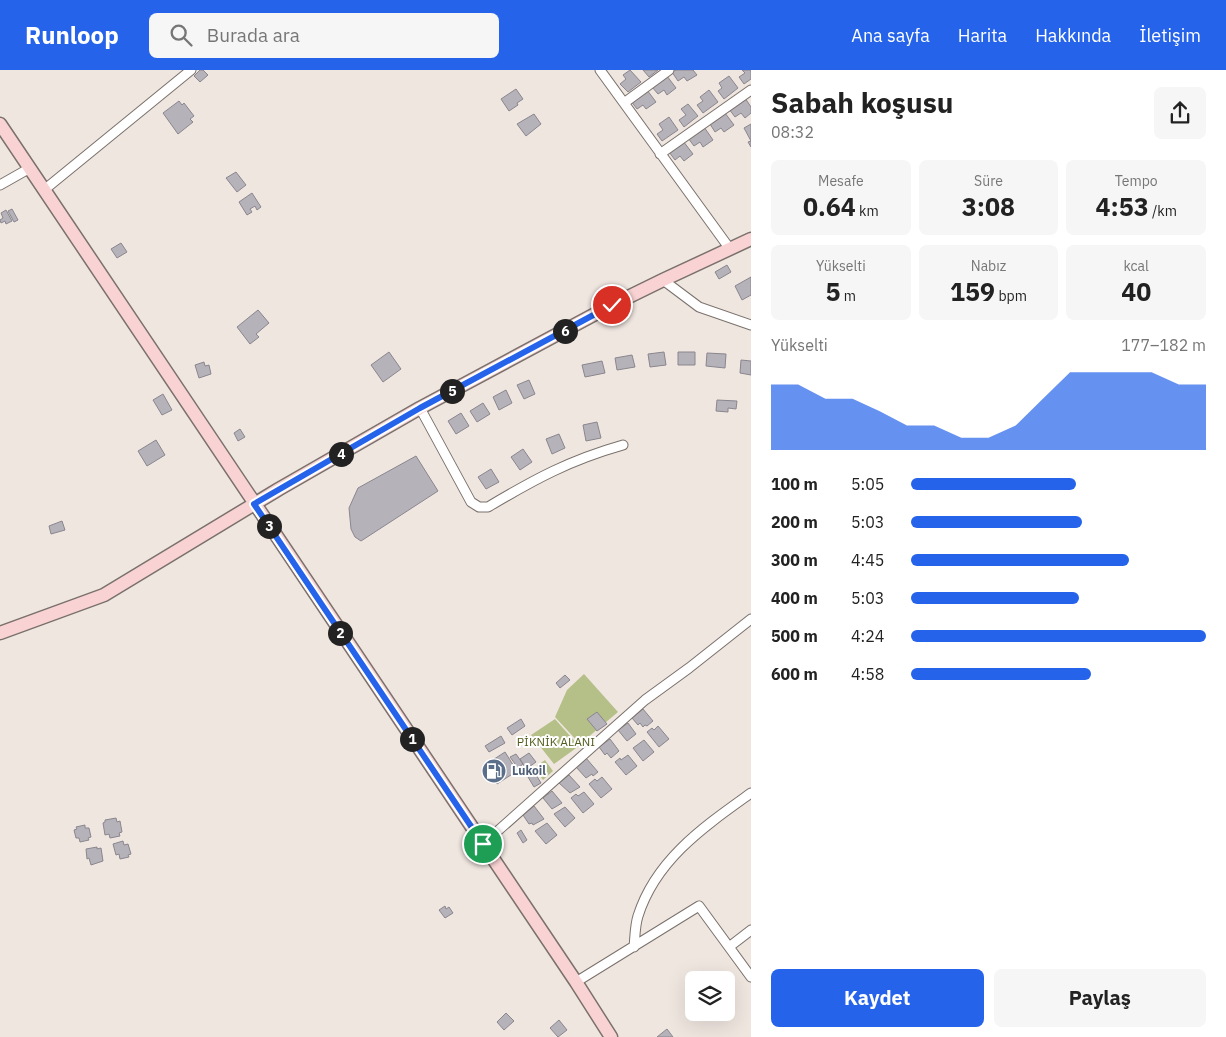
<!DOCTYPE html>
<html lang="tr">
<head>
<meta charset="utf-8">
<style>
  :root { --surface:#fff; --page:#f6f6f6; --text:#222; --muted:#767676; --accent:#2563eb }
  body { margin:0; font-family:"IBM Plex Sans",sans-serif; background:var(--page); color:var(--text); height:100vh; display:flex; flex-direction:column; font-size:19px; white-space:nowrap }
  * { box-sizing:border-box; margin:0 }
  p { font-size:16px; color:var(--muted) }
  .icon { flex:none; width:28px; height:28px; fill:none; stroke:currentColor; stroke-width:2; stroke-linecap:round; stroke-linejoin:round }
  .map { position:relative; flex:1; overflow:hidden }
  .sheet { display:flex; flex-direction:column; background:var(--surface); width:475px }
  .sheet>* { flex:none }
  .fabs { position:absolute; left:685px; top:901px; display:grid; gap:10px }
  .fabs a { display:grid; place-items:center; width:50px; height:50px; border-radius:8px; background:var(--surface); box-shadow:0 5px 20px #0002; font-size:25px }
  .pin { position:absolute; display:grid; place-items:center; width:42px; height:42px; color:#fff; margin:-21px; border:2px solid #fff; border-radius:50%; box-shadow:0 1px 5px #0007 }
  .km { position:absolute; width:25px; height:25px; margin:-12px; border-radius:50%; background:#222; color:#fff; font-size:14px; line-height:25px; text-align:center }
  .round { display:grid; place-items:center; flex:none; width:52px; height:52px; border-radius:8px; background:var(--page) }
  .headline { display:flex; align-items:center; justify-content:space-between; height:85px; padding:0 20px }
  h1 { font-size:28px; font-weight:800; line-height:38px }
  .metrics { display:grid; grid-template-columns:repeat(3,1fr); gap:8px; height:85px; padding:5px 20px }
  .metrics div { display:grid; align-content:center; border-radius:8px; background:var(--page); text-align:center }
  .metrics b { font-size:25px; font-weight:800 }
  .metrics small { font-size:14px; font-weight:400 }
  .metrics p { font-size:14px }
  .chart { height:140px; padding:10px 20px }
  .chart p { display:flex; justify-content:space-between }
  .chart svg { width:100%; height:90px; margin-top:5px; fill:var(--accent); opacity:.7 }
  .cta { display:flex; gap:10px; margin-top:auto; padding:10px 20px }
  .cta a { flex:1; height:58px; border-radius:8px; background:var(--accent); color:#fff; font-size:20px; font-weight:800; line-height:58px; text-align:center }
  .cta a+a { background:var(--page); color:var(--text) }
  ul { padding:0 20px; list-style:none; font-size:16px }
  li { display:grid; grid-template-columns:80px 60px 1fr; align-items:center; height:38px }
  li i { height:12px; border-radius:6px; background:var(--accent) }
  header { display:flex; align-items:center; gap:30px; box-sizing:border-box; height:70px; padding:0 25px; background:var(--accent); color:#fff }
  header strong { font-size:24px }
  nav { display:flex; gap:28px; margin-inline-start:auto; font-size:18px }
  .search { width:350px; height:45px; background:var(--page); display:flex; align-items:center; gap:12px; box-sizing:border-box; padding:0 18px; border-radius:8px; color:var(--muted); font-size:19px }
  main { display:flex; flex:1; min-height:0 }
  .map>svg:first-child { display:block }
</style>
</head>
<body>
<header>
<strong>Runloop</strong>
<div class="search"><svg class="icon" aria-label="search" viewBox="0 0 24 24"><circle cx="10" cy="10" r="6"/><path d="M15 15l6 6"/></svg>Burada ara</div>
<nav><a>Ana sayfa</a><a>Harita</a><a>Hakkında</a><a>İletişim</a></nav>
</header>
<main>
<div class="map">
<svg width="751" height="967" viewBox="0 0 751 967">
  <rect width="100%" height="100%" fill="#f0e6e0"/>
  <path fill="#b5c088" d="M 584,604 L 618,642 L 580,674 L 555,647 L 567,620 Z
    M 555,649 L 579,676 L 554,694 L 531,665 Z
    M 545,690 L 553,701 L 543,710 L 534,698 Z"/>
  <path fill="#b6b2ba" stroke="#8a868e" d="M 200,0 L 203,0 L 208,5 L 200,12 L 194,6 Z
    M 630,0 L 641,12 L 628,22 L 620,14 L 626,9 L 623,5 Z
    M 643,0 L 658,0 L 649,7 Z
    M 676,0 L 693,0 L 697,5 L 687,11 L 684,7 L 678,11 L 672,2 Z
    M 742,0 L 751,0 L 751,9 L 744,14 L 739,7 L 745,3 Z
    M 667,6 L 676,18 L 667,25 L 664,20 L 658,24 L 652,17 Z
    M 729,6 L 738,18 L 724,29 L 718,21 L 722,18 L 719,13 Z
    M 516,19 L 523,29 L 517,33 L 518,35 L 509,41 L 501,29 Z
    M 647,20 L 656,32 L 646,39 L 643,35 L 637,39 L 631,31 Z
    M 709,20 L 718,32 L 703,43 L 697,35 L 703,31 L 700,27 Z
    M 745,28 L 751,37 L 751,43 L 745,48 L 741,43 L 735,47 L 729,39 Z
    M 179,31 L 182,35 L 184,33 L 194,46 L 190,49 L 193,52 L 178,64 L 163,43 Z
    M 688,34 L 698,46 L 684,57 L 679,50 L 686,45 L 681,39 Z
    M 725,43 L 734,55 L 724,62 L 721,58 L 715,62 L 710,54 Z
    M 534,44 L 541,54 L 526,66 L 517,54 Z
    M 669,47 L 678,60 L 662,71 L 657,64 L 663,60 L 659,54 Z
    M 751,54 L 751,77 L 748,72 L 751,71 L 744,58 Z
    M 704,57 L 713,70 L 703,77 L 700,72 L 694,76 L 688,68 Z
    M 683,71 L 693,84 L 684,91 L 680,86 L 675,90 L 669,82 Z
    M 236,102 L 246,115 L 237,122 L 226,108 Z
    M 252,123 L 261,137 L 257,140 L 255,136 L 250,139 L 252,142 L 247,145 L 239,132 Z
    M 12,139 L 18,150 L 14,152 L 8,141 Z
    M 6,140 L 12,151 L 6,154 L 5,151 L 1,153 L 0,150 L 3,148 L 1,143 Z
    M 121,173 L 127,182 L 117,188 L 111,179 Z
    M 727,195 L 731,202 L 719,209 L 715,202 Z
    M 751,207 L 751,225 L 742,230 L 735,216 Z
    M 258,240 L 269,253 L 256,264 L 259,267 L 250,274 L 237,257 Z
    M 389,282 L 401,299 L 383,312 L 371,295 Z
    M 664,282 L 666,295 L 650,297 L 648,284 Z
    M 678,282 L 695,282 L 695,295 L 678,295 Z
    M 707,283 L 726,284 L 725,298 L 706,296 Z
    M 632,285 L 635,297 L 617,300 L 615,288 Z
    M 741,290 L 751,291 L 751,305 L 740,303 Z
    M 602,291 L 605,303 L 585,307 L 582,295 Z
    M 204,292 L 205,296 L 209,295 L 211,304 L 199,308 L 195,295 Z
    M 529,310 L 535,324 L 524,329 L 517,315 Z
    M 506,320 L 512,333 L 499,340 L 493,327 Z
    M 163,324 L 172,340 L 162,345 L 153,330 Z
    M 717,330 L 737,331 L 736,339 L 728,338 L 728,342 L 716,341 Z
    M 483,333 L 490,344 L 477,352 L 470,341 Z
    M 461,343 L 469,356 L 456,364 L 448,351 Z
    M 597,352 L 601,368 L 586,371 L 583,355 Z
    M 240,359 L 245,367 L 238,371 L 234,363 Z
    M 559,364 L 565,378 L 552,384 L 546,369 Z
    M 156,370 L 165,385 L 147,396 L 138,381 Z
    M 523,379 L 532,392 L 520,400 L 511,387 Z
    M 416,386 L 438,421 L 361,471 L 355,467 L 351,459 L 349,438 L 358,418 Z
    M 491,399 L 499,412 L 486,419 L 478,407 Z
    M 62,451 L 65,460 L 51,464 L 49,456 Z
    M 565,605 L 570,610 L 560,618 L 556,613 Z
    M 643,639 L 653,651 L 647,656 L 645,655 L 643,657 L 640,653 L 638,655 L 632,648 Z
    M 597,642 L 607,654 L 597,661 L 587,649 Z
    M 521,649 L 525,656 L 512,665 L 507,658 Z
    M 628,653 L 636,664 L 627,671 L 618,660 Z
    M 658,656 L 669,669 L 659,677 L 647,662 L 652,658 L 654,660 Z
    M 501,666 L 505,673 L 489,682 L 485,676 Z
    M 610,669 L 619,681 L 611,688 L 607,683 L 605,685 L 599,677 Z
    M 644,670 L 654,682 L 643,691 L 633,678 Z
    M 505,682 L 517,701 L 497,714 L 485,695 Z
    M 529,683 L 536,692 L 526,699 L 520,689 Z
    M 516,684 L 523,694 L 518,698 L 510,687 Z
    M 628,685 L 637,696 L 626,705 L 615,692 L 620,688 L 621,690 Z
    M 586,688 L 598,702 L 593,706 L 592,704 L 586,708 L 576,697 Z
    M 532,698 L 541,713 L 534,717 L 525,702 Z
    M 569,705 L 580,717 L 570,723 L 559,713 Z
    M 602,707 L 612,719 L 601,728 L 589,714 L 595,709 L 597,711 Z
    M 552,721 L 562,733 L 552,739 L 543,728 Z
    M 584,722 L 594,734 L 583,743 L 571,728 L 576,724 L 578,726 Z
    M 534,736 L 544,749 L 533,755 L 532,753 L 529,754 L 523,745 Z
    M 565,737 L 575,748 L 565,757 L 554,744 Z
    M 116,748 L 117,752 L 120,751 L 122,762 L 119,763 L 120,766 L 110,768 L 109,764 L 105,765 L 103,753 L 105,752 L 105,750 Z
    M 547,753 L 557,765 L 546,774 L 535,761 Z
    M 85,755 L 85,758 L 89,758 L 91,767 L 88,768 L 89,770 L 80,772 L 79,768 L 76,768 L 74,760 L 77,759 L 76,757 Z
    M 521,760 L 527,770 L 523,773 L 517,763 Z
    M 123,771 L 124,775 L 128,774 L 131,784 L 128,785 L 129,787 L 120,789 L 119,784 L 116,785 L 113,774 Z
    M 97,777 L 97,779 L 101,778 L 103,791 L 91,795 L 89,788 L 87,789 L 86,779 Z
    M 445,836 L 446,839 L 449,837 L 453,843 L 445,848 L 439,840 Z
    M 506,943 L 514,951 L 504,960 L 497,952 Z
    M 559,950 L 567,960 L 558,967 L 550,958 Z
    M 667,959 L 673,967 L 657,967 Z"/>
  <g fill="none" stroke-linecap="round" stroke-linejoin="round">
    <defs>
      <path id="street" d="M 600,0 L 730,179
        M 624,33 L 669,0
        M 660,84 L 751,20
        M 0,115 L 30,98
        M 44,120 L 191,0
        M 663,210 L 699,237 L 751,255
        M 420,338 L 471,432 L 479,437 L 488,437 C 535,409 570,390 623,375
        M 483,774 L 645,630 L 689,598 L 751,549
        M 634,877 C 635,867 635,855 638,846 C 656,789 705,756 751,723
        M 729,877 L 751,860
        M 576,912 L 699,836 L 751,907"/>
      <path id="secondary" d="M 0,54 L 576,912 L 611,967
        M 0,563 L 104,525 L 279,419 L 420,338 L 612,235 L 663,210 L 751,169"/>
    </defs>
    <use href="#street" stroke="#7a716c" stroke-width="11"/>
    <use href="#secondary" stroke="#7a716c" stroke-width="15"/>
    <use href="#street" stroke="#fff" stroke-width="9"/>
    <use href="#secondary" stroke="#f9d3d3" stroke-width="12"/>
  </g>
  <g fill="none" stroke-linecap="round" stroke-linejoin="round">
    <defs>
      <path id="route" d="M 483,774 L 254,434 L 420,338 L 612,235"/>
    </defs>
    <use href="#route" stroke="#fff" stroke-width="10"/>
    <use href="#route" stroke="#2563eb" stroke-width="6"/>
  </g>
  <defs>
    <symbol id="fuel-disc" viewBox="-11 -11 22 22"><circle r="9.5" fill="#5c6f8a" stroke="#fff"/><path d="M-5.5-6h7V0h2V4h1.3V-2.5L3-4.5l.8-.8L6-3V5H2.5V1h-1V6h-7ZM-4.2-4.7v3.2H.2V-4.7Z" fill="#fff"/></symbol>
  </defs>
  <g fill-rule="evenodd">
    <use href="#fuel-disc" x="480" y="687" width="28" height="28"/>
  </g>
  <g text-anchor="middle" stroke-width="4" stroke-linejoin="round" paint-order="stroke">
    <g font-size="12" fill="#525c1e" stroke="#fff">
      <text x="556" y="676">PİKNİK ALANI</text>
    </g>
    <g font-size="12" font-weight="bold" fill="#4e5e75" stroke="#fff" text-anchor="start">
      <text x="512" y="705">Lukoil</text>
    </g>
  </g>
</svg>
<div class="fabs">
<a><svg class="icon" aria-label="layers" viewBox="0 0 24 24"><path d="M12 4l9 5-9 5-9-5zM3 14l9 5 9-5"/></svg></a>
</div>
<div class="pin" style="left:483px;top:774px;background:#1e9e55"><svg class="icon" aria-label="arrive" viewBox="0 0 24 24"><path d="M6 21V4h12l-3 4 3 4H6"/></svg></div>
<div class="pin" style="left:612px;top:235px;background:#d93025"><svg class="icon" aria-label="check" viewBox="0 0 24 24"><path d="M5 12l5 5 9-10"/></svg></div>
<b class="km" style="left:412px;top:669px">1</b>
<b class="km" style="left:340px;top:563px">2</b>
<b class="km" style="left:269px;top:456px">3</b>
<b class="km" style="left:341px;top:384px">4</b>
<b class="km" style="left:452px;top:321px">5</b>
<b class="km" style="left:565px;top:261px">6</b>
</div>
<section class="sheet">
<div class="headline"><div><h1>Sabah koşusu</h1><p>08:32</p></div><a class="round"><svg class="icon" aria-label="share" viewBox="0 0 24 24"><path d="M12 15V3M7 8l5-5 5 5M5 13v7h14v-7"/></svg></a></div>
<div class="metrics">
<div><p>Mesafe</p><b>0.64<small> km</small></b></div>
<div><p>Süre</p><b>3:08</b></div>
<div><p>Tempo</p><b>4:53<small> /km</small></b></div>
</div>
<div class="metrics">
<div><p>Yükselti</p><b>5<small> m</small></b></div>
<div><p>Nabız</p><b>159<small> bpm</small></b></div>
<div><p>kcal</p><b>40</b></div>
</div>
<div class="chart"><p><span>Yükselti</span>177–182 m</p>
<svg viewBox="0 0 160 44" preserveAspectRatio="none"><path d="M0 44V12L10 12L20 19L30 19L40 25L50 32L60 32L70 38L80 38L90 32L100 19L110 6L120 6L130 6L140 6L150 12L160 12V44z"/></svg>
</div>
<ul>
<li><b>100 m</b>5:05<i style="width:56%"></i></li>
<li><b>200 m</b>5:03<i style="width:58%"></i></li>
<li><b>300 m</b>4:45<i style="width:74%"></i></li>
<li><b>400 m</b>5:03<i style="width:57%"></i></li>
<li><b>500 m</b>4:24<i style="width:100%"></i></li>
<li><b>600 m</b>4:58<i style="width:61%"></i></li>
</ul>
<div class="cta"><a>Kaydet</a><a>Paylaş</a></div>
</section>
</main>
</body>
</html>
